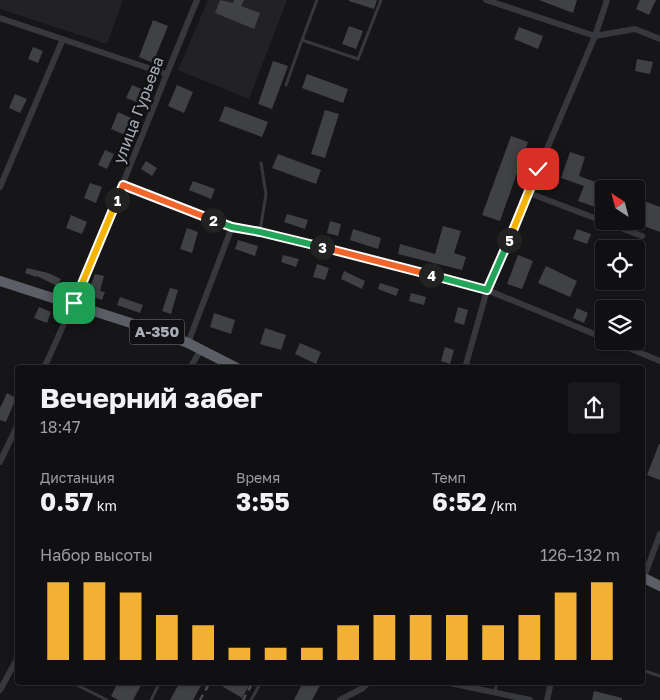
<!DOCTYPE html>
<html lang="ru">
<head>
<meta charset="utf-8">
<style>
  :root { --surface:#101012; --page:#19191b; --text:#f1f3f6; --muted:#9c9d9f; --line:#303032; --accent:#f2b134 }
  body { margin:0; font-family:"Golos Text",sans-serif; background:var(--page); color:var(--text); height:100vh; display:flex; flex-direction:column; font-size:19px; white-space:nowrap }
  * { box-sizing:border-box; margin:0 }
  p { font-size:16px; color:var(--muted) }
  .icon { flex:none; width:28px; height:28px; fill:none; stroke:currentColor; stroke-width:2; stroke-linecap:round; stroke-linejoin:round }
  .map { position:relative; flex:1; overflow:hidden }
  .side { position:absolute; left:15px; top:365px; width:630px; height:320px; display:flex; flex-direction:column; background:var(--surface); border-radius:5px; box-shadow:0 1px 4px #0004,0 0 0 1px var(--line) }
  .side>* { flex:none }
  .needle { width:32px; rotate:324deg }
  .controls { position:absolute; left:595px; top:180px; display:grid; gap:10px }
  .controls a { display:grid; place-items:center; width:50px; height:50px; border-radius:5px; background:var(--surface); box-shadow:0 1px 4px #0004,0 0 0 1px var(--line); font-size:25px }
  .pin { position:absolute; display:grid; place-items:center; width:42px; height:42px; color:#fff; margin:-21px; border-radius:10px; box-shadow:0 2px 8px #0006 }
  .km { position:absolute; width:25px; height:25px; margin:-12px; border-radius:50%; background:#222; color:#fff; font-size:14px; line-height:25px; text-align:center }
  .round { display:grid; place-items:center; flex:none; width:52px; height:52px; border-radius:5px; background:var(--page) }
  .headline { display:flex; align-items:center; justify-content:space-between; height:85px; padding:0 25px }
  h1 { font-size:28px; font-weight:700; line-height:38px }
  .figures { display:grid; grid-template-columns:repeat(3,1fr); gap:8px; height:85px; padding:5px 25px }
  .figures div { display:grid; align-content:center }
  .figures b { font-size:25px; font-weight:700 }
  .figures small { font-size:14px; font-weight:400 }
  .figures p { font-size:14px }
  .chart { height:140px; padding:10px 25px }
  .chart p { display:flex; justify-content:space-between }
  .chart svg { width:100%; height:90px; margin-top:5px; stroke:var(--accent); stroke-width:6 }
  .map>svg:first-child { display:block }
</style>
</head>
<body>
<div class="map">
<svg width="660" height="700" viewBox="0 0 660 700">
  <rect width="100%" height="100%" fill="#161618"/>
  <path fill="#222225" d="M 0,0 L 123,0 L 107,44 L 0,9 Z
    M 208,0 L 287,0 L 249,99 L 178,70 Z"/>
  <path fill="#404145" d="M 220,0 L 233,3 L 234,0 L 244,0 L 241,6 L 260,13 L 254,29 L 215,13 Z
    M 349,0 L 377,0 L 374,9 L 349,1 Z
    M 539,0 L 577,0 L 573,13 Z
    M 640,0 L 656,0 L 649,15 L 636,9 Z
    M 153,20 L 168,26 L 153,63 L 139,57 Z
    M 349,26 L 363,31 L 356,49 L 342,44 Z
    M 519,27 L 543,36 L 538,49 L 514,39 Z
    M 33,47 L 43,51 L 38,63 L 28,59 Z
    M 637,59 L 653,62 L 650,74 L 635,71 Z
    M 273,61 L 288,66 L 272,109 L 258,104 Z
    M 307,74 L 348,89 L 343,103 L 302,88 Z
    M 132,85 L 144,90 L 139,103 L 126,98 Z
    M 177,85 L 193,92 L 184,113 L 168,106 Z
    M 15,94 L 27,99 L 20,113 L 9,108 Z
    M 225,106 L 268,122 L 262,137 L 219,121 Z
    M 325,110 L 339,114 L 325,158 L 311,154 Z
    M 118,112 L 131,118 L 125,135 L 111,129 Z
    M 511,136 L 528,142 L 500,221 L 482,215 Z
    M 105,150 L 114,154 L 107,169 L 98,165 Z
    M 570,152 L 585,157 L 579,176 L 604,185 L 604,210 L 578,201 L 584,186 L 561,178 Z
    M 278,154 L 321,170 L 316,184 L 272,168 Z
    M 146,161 L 157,168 L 152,176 L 141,169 Z
    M 193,181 L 215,189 L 211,199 L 189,190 Z
    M 90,183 L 102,187 L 96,203 L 84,198 Z
    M 636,198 L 660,207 L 660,232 L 636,223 Z
    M 287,214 L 308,220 L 305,229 L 284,222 Z
    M 71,215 L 87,222 L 82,234 L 66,228 Z
    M 330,221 L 341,224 L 338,236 L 327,233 Z
    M 443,226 L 461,231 L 454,253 L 466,257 L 462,270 L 398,254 L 400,244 L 435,254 Z
    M 187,228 L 198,232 L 192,253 L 180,249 Z
    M 353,229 L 381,238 L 378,249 L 350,240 Z
    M 577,229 L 591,234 L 587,244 L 573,239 Z
    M 238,240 L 258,246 L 255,256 L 235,249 Z
    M 283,255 L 299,259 L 296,267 L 281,262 Z
    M 518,255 L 533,261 L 522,289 L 507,284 Z
    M 317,264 L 329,268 L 325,280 L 313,277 Z
    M 546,266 L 577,281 L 570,297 L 538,283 Z
    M 27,268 L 48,273 L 61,279 L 57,286 L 37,276 L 36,277 L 25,273 Z
    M 344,271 L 365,281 L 362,289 L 341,279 Z
    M 95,274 L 104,276 L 100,291 L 105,292 L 102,300 L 87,295 Z
    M 380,283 L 399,289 L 396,296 L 378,289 Z
    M 170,288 L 178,290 L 171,314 L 162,311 Z
    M 411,293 L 426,297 L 424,305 L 409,301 Z
    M 120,297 L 143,305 L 140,313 L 117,305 Z
    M 39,307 L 51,312 L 47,323 L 34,318 Z
    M 458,307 L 468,310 L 464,325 L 454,322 Z
    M 577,308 L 588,313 L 584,323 L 573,318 Z
    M 214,313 L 235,320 L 231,334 L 210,327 Z
    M 265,328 L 286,335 L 281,350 L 260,344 Z
    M 300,343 L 321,352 L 316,364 L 295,354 Z
    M 445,347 L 454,350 L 450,364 L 441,361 Z
    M 7,393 L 16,398 L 6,422 L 0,420 L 0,408 Z
    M 659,444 L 660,444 L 660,480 L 647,475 Z
    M 118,682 L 143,682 L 133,700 L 118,700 L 111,696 Z
    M 180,682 L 203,682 L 193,700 L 170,700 Z
    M 215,682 L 251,682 L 242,698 Z
    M 303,682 L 322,682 L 312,700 L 294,700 Z
    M 594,691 L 622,698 L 622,700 L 592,700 Z"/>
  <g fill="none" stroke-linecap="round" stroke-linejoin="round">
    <path stroke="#37383d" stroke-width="3" d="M 317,0 L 302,40 L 358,59 L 381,0
      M 286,85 L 302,40
      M 260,231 L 266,194 L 261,163
      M 642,670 L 660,676
      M 71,682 L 107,700
      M 495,692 L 497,682
      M 151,700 L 160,682
      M 251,700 L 261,682"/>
    <path stroke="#37383d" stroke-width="6" d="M 486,0 L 595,36 L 635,29 L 660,39
      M 0,18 L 166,74
      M 123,185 L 232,227 L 260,231 L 487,290 L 604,338
      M 0,187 L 63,39
      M 529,193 L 642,236
      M 612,341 L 660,361
      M 188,343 L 232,227
      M 44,368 C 100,247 146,123 197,0
      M 190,368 L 201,349
      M 465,368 L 487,290 L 595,36 L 607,0
      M 0,462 L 18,424
      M 644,577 L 660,534
      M 445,682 L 530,700
      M 0,690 L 18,657
      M 340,700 L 363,688 L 369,682
      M 547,700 L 551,682"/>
    <path stroke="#5b5e65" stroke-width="10" d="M 0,281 L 165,334 L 188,343 L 237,368
      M 642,577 L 660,586"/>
    <path stroke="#4a4c52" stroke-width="2.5" stroke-dasharray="6 5" stroke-linecap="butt" d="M 200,700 L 210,682
      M 243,700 L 253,682"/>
  </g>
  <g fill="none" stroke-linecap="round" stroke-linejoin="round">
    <defs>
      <path id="split-1" d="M 74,303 L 117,200"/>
      <path id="split-2" d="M 117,200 L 123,185 L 213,220"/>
      <path id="split-3" d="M 213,220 L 232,227 L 260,232 L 322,247"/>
      <path id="split-4" d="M 322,247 L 431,275"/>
      <path id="split-5" d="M 431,275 L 487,290 L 509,240"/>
      <path id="split-6" d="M 509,240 L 538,169"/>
    </defs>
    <use href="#split-1" stroke="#fff" stroke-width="10"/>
    <use href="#split-2" stroke="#fff" stroke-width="10"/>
    <use href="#split-3" stroke="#fff" stroke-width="10"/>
    <use href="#split-4" stroke="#fff" stroke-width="10"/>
    <use href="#split-5" stroke="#fff" stroke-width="10"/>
    <use href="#split-6" stroke="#fff" stroke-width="10"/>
    <use href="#split-1" stroke="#f5b400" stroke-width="6"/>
    <use href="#split-2" stroke="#f0652b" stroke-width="6"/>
    <use href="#split-3" stroke="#22a559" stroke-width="6"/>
    <use href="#split-4" stroke="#f0652b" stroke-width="6"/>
    <use href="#split-5" stroke="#22a559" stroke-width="6"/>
    <use href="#split-6" stroke="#f5b400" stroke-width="6"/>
  </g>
  <g text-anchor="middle" stroke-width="5" stroke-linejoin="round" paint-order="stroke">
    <rect fill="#111113" stroke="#7b7e86" stroke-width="1" x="129.5" y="319.5" width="55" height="25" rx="4"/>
    <g font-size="15" font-weight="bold" fill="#a8adb8">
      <text x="157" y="337">А-350</text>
    </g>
    <g font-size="16" fill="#a8adb8" stroke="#111113">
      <text transform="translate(138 110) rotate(-69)" y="6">улица Гурьева</text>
    </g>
  </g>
</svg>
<div class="controls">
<a><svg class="needle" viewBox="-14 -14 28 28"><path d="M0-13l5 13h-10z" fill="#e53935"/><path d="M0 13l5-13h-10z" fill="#9c9d9f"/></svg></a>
<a><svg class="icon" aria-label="locate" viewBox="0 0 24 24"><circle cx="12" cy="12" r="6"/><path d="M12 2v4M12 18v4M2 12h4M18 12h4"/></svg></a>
<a><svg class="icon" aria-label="layers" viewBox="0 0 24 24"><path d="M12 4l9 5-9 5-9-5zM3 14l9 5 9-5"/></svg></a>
</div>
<div class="pin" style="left:74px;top:303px;background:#1e9e55"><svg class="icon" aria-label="arrive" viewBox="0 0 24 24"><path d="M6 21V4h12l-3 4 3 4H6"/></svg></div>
<div class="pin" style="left:538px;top:169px;background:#d93025"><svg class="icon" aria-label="check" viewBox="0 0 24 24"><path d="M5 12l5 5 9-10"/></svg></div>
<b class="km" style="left:117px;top:200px">1</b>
<b class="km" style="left:213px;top:220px">2</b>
<b class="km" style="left:322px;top:247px">3</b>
<b class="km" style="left:431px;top:275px">4</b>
<b class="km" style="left:509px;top:240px">5</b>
<section class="side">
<div class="headline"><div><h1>Вечерний забег</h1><p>18:47</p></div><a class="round"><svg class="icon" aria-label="share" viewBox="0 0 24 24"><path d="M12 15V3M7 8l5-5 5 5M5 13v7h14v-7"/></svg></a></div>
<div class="figures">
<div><p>Дистанция</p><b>0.57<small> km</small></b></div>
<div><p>Время</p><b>3:55</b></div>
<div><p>Темп</p><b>6:52<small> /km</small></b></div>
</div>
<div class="chart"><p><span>Набор высоты</span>126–132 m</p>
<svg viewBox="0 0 160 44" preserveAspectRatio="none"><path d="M5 44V6M15 44V6M25 44V11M35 44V22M45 44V27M55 44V38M65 44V38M75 44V38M85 44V27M95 44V22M105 44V22M115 44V22M125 44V27M135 44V22M145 44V11M155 44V6"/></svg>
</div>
</section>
</div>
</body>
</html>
